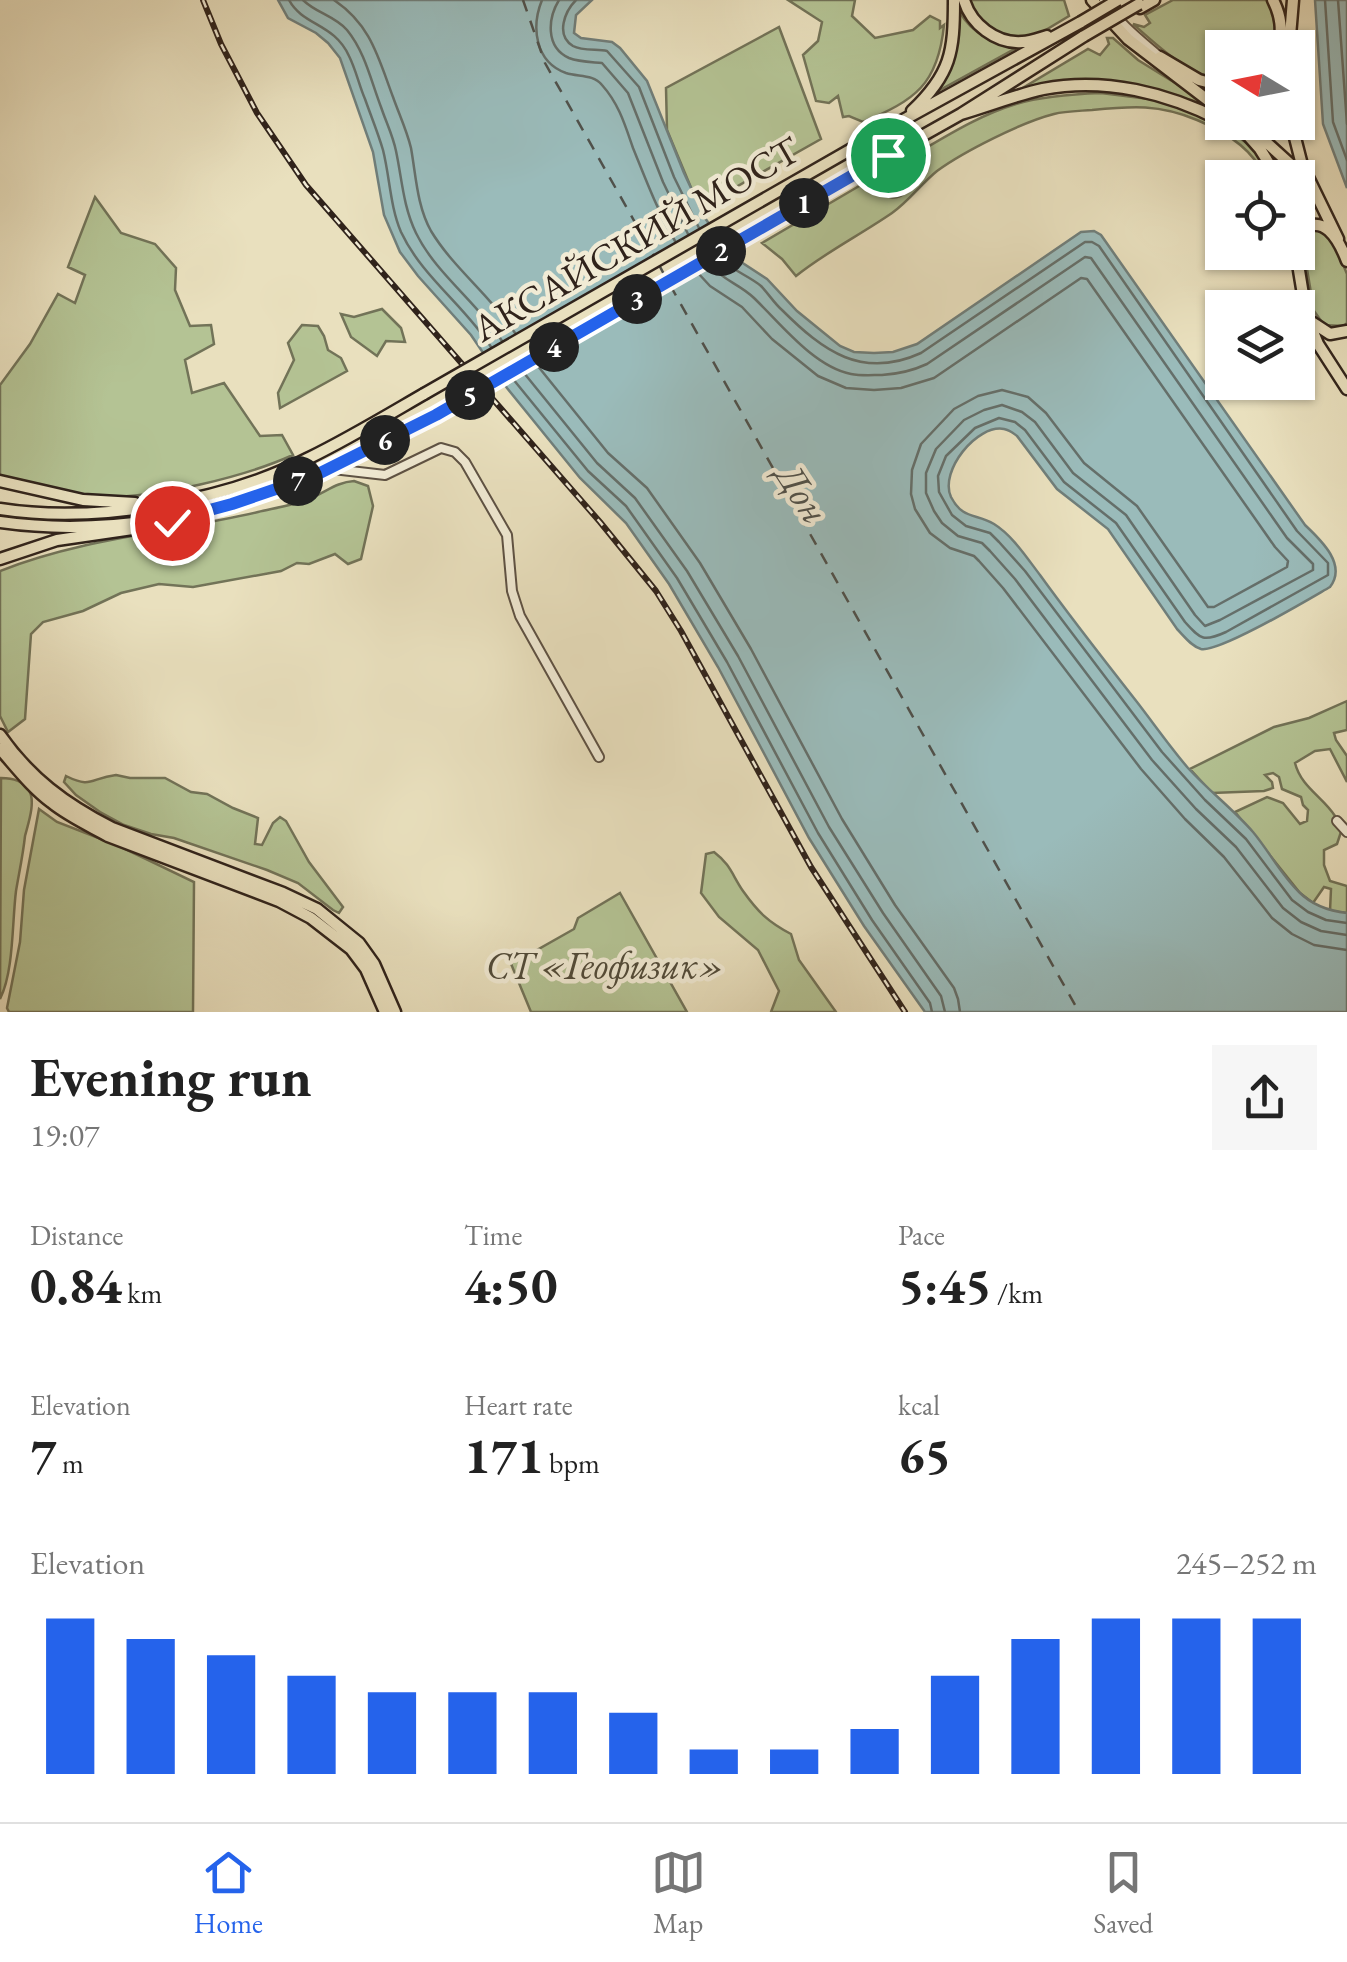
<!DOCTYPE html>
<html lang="en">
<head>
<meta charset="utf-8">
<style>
  :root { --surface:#fff; --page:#f6f6f6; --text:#222; --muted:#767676; --line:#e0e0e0; --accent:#2563eb }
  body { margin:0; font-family:"EB Garamond",serif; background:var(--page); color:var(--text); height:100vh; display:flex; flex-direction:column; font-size:38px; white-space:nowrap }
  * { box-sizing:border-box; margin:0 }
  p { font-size:32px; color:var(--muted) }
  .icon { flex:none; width:55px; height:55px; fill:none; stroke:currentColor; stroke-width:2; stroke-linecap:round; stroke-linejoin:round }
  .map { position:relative; height:1012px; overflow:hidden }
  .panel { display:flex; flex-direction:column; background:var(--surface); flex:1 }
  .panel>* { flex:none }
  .needle { width:65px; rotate:280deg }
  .tools { position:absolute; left:1205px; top:30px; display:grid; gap:20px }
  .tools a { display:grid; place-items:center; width:110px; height:110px; border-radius:0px; background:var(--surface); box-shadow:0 2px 8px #0004; font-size:50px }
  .pin { position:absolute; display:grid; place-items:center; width:85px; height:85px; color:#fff; margin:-42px; border:5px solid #fff; border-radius:50%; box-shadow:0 2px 10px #0007 }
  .km { position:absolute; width:50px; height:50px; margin:-25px; border-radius:50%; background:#222; color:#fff; font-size:28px; line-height:50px; text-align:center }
  .round { display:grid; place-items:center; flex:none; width:105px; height:105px; border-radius:0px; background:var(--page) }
  .head { display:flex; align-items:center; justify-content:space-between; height:170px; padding:0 30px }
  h1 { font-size:55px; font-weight:700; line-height:75px }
  .stats { display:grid; grid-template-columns:repeat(3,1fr); gap:15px; height:170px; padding:10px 30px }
  .stats div { display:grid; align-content:center }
  .stats b { font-size:50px; font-weight:700 }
  .stats small { font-size:28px; font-weight:400 }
  .stats p { font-size:28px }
  .chart { height:280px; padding:20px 30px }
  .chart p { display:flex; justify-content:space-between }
  .chart svg { width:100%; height:180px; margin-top:10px; stroke:var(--accent); stroke-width:6 }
  .dock { display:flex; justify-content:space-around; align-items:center; height:140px; border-top:2px solid var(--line); background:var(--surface); font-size:28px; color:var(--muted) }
  .dock a { display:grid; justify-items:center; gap:5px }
  .dock .active { color:var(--accent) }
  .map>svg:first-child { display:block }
</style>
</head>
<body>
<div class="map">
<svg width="1347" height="1012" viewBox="0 0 1347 1012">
  <rect width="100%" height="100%" fill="#e9e0be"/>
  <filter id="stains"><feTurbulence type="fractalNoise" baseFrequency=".002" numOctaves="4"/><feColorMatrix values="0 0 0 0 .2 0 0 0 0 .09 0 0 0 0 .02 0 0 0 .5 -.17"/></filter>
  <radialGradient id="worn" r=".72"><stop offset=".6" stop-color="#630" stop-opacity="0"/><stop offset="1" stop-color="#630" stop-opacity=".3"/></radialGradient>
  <path fill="#b4c394" stroke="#727358" stroke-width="2.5" d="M 788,0 L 855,0 L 852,16 L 875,38 L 913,30 L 930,16 L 940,21 L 940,28 L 944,25 C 938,85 915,100 863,122 L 849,116 L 843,117 L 838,96 L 829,103 L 816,101 L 803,55 L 818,41 L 822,22 Z
    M 967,0 L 1064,0 L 1069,16 L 1039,34 L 1022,39 L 1005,36 L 979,22 Z
    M 1173,0 L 1269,0 C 1276,17 1280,30 1273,47 L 1222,48 L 1222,81 C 1186,73 1160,48 1133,24 L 1144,27 L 1150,23 L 1145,15 Z
    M 959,11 C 973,35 992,42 1018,47 L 929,96 L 937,87 L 956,12 Z
    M 779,27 L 821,139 L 727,192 L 697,202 L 667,130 L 666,88 Z
    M 1107,38 L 1113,38 L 1138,60 L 1201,99 L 1217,113 L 1194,101 L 1139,86 L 1022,91 L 1021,89 L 1088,49 L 1100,55 L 1109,44 Z
    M 1101,93 L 1157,100 L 1184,108 L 1225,127 L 1256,150 L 1272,177 L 1265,177 C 1253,149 1224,131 1197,120 C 1159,104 1132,106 1092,110 C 1079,111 1065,111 1054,114 C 1022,122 963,152 937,171 C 921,184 909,201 892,213 C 860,235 826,252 796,276 L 782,259 L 762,243 L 866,182 C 883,198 900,207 913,182 L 898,164 C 936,143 973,117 1016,104 C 1043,96 1072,94 1101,93 Z
    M 95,197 L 121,233 L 155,244 L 176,268 L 175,290 L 190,326 L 211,325 L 214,344 L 185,360 L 192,393 L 224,383 L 260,436 L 282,435 L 293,455 C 244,477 160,497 105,497 C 82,497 59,492 37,486 C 24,483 12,481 0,475 L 0,385 L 30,344 L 58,294 L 75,303 L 85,275 L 68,267 Z
    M 1314,228 L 1330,233 L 1347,274 L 1347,323 L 1344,326 L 1324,325 L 1314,311 L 1302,239 L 1306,230 Z
    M 382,309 L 401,328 L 405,342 L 386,341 L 377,356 L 351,337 L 341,314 L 354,317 Z
    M 302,325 L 318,326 L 324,336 L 328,350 L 341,358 L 347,371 L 280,408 L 278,393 L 294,360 L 288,343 Z
    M 354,481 L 368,486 L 373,506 L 361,559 L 348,564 L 335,554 L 309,564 L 297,563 L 281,571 L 193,587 L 159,584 L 121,593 L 83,611 L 43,622 L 31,634 L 25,719 L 8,732 L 0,716 L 0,571 C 83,538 172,532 258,512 C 275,508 295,505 311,498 C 326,492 337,482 354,481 Z
    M 1347,701 L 1347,730 L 1334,733 L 1336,740 L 1347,756 L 1347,782 L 1330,749 L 1315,751 L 1295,763 C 1301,787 1323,797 1335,816 C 1338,821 1339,827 1341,832 L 1337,844 L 1324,850 L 1324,865 L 1330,881 L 1347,886 L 1347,913 L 1330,911 L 1331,889 L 1324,887 L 1313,903 L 1300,893 L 1235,812 L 1267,797 L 1283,803 L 1300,824 L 1307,821 L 1308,810 L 1303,805 L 1301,797 L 1282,789 L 1279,777 L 1273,773 L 1265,775 L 1272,782 L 1273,788 L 1264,791 L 1212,793 L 1190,769 L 1274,727 L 1309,718 Z
    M 116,775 L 130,778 L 165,778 L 191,792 L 207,794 L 233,808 L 258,818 L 255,844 L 262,845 L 273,823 L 280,817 L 286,821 L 309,862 L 343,907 L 339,913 L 333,910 L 298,883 L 267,870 L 174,838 L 151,834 L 124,825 L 100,812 L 76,795 L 64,782 L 66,776 C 92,789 90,778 116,775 Z
    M 1,778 C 11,778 23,781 29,790 C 36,802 28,824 25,836 C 23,855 19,873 16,891 C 12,922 14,971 0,999 Z
    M 39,809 L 57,822 L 119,846 L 194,882 L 193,1012 L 9,1012 L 7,1008 L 20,942 L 24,890 Z
    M 714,852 C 731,865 732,875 743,891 C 758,912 768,922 791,934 L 799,960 L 836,1012 L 771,1012 L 779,991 L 758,950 L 719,917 L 701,893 L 706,854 Z
    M 620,893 L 687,1012 L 531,1012 L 509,959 L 535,951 L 574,929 L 578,918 Z"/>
  <path fill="#9abbba" stroke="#707e7a" stroke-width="2.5" d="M 278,0 L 592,0 L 576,15 L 574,33 L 581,38 L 612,42 L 620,48 L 647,81 L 684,173 L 705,218 L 732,256 L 767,279 L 797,311 L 840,346 L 854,352 L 874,353 L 893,352 L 917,344 L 1081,232 L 1094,231 L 1101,235 L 1305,525 C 1322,541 1347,565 1330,587 C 1309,599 1219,653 1201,649 C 1191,646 1184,636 1177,629 L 1108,529 L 1057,489 L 1017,436 C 1013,433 1010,430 1004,429 C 977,424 939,471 951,497 C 963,520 976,513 994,524 C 1012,535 1027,558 1040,575 C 1071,618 1104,660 1137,702 C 1154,724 1170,747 1188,768 C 1209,791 1233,809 1253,832 C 1269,851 1281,875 1299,892 C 1313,906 1329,911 1347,913 L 1347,1012 L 925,1012 L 864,926 L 809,838 L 718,667 L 669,584 L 626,523 L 580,478 L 507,388 L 471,335 L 418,276 L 400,252 L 384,215 L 373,152 L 340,58 L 328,43 L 316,33 L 288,18 Z
    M 1315,0 L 1347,0 L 1347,188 L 1323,124 Z"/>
  <path fill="#e9e0be" d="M 713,221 L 735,252 L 499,386 L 478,355 Z"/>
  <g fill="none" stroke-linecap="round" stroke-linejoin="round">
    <path stroke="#656f6a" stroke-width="2.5" d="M 289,0 C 303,26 334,23 349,56 C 356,70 359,85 365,99 C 371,116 378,133 383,150 C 390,178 390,206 401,232 C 422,277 465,306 491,347
      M 303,0 C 316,13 335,16 347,30 C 365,52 371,81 381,107 C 386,122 393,136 396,151 C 402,179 403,206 416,233 C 436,274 477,302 502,341
      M 334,0 C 371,25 378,57 393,97 C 399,114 407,131 411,148 C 416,176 417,206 431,231 C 454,269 491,296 515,333
      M 542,0 C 531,27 535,62 566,73 C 579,77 593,74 602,85 C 619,104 625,125 633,148 C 646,180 658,212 675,241
      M 559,0 C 548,18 545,47 569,58 C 579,62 592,62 602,63 L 628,93 L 663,182 L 688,234
      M 576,0 C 565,11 555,35 573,46 C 582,51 597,49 607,51 L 639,87 L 674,177 L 699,228
      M 1325,0 L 1333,122 L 1347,160
      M 1338,0 L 1347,124
      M 722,259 C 733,271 749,276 761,286 C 768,293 774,303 782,310 C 823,351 862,380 921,353 L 1085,242 L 1092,242 L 1099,246 L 1297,531 L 1328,563 L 1328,575 L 1226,632 C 1204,642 1201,640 1185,622 L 1116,523 L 1064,482 L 1025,430 L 1015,422 L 999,418 L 975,428 L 946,456 L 938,476 L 939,492 L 952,515 L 966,526 L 990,533 L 999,542 L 1025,571 L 1162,752 L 1205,800 L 1246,839 L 1292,900 L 1308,912 L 1326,920 L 1347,923
      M 711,266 C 723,280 741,285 754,298 C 780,323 814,367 851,374 C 861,376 872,375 882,375 C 898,374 912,371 927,364 L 1085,257 L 1091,258 L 1287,538 L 1313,564 L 1313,570 L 1220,620 L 1205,626 L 1195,615 L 1126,515 L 1073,473 L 1035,422 L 1022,412 L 1002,405 L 984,410 L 964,420 L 936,449 L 926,473 L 926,493 L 934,511 L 942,523 L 958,536 L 982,543 L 990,551 L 1015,579 L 1152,760 L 1196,809 L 1236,847 L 1283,908 L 1301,922 L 1321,931 L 1347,935
      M 698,273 L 710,286 L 742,307 L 772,339 L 818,376 L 846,388 L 874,390 L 901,388 L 934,378 L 1081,278 L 1087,279 L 1275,547 L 1288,561 L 1287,567 L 1214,607 L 1208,607 L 1137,506 L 1084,463 L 1046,413 L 1028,397 L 1002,390 L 978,396 L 954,409 L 921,444 L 912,470 L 911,494 L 915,509 L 930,533 L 950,548 L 974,556 L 979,561 L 1003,588 L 1141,769 L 1185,819 L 1224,857 L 1272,918 L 1292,934 L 1314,945 L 1347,950
      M 537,365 L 608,453 L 647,488 L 700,563 L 751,649 L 842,819 L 895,905 L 954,988 L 958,999 L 960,1012
      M 524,373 L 597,463 L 635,498 L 687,571 L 738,656 L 829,827 L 883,913 L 941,996 L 945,1012
      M 513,379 L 588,471 L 626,506 L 677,578 L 727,662 L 818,833 L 872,920 L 930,1003 L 932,1012"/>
    <path stroke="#50514b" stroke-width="2.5" stroke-dasharray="12 10" stroke-linecap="butt" d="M 523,0 L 545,63 L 654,256
      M 658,263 L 666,278
      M 670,285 L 1079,1012"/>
    <defs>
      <path id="minor" d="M 1104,0 C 1118,23 1139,39 1160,57
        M 333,469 L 385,475 L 441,448 L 455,452 L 465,462 L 507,535 L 512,591 L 520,616 L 599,757
        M 1337,821 L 1347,832"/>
      <path id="major" d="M 964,0 C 971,24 996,44 1022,42 C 1030,42 1040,38 1047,36
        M 1092,0 L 1128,39 L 1222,111
        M 1273,0 C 1281,16 1283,30 1278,48
        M 1140,8 L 1154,0
        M 1289,48 L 1293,0
        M 1160,57 L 1199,80 L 1222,86
        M 912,111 C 951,74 954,52 954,0
        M 961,114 C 988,106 1016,95 1043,89 C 1105,77 1168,93 1222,121
        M 1236,122 L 1260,149 L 1278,178
        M 1244,122 L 1289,163 L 1306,184
        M 1291,122 L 1302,165 L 1338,239
        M 876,135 L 1081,22
        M 888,155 L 961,114 L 1084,36
        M 1298,233 C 1323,210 1339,240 1347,261
        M 1296,252 L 1307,319 L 1330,334 L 1347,331
        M 1308,320 L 1318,344 L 1347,389
        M 0,481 L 83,500 L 135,503
        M 0,509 C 95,524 224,502 309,458 C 348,439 386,416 424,394
        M 0,522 C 105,537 213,516 311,477 C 354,460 395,435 436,415
        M 0,559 L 57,540 L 160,525
        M 0,735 C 30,778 65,804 112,828 L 283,893 L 317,909 L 359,943 L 374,964 L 395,1012
        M 0,749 C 16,767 31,787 51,802 C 68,816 88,825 108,836 L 279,901 L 311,918 L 351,949 L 366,969 L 385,1012"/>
    </defs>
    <use href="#minor" stroke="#5e5244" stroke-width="12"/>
    <use href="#major" stroke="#30231b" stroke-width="15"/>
    <use href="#minor" stroke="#f1ebd5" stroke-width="8"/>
    <use href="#major" stroke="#e9e0be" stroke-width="10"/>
    <defs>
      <path id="rail" d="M 203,0 L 221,44 L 257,113 L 306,185 L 600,522 L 656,591 L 681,631 L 811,867 L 905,1012"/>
    </defs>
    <use href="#rail" stroke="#30231b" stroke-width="6"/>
    <use href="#rail" stroke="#f1ebd5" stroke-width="2.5" stroke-dasharray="8" stroke-linecap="butt"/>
    <defs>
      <path id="major-bridge" d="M 1081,22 L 1118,0
        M 1084,36 L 1139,4
        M 424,394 L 876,135
        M 436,415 L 888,155"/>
    </defs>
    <use href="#major-bridge" stroke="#30231b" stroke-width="15" stroke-linecap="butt"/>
    <use href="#major-bridge" stroke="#e9e0be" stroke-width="10"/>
  </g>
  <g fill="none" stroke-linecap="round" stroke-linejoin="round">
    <defs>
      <path id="route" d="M 172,523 L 184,517 L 232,504 L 314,476 L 436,415 L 888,155"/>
    </defs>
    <use href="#route" stroke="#fff" stroke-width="20"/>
    <use href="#route" stroke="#2563eb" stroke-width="12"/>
  </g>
  <g text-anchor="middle" stroke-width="9" stroke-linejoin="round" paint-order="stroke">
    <g font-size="38" fill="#30231b" stroke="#f1ebd5">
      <text transform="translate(636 239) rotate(-30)" y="13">АКСАЙСКИЙ МОСТ</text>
    </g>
    <g font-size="38" font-style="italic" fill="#514b39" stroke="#f1ebd5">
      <text x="605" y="978">СТ «Геофизик»</text>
    </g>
    <g font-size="40" font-style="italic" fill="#50514b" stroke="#f1ebd5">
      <text transform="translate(803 493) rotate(57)" y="14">Дон</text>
    </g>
  </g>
  <rect width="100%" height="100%" filter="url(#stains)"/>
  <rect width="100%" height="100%" fill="url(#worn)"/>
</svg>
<div class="tools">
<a><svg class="needle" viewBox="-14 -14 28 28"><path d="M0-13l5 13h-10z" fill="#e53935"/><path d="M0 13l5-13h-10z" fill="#767676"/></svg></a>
<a><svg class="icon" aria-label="locate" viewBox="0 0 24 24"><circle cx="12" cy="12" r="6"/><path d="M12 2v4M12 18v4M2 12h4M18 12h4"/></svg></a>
<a><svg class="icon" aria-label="layers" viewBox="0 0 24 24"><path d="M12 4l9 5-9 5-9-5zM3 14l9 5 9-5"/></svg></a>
</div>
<div class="pin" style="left:888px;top:155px;background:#1e9e55"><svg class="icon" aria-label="arrive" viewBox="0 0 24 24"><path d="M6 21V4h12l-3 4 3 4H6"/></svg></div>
<div class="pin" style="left:172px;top:523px;background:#d93025"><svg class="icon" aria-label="check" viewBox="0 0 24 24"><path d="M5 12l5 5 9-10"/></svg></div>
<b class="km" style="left:804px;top:203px">1</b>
<b class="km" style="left:721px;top:251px">2</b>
<b class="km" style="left:637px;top:299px">3</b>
<b class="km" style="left:554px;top:347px">4</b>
<b class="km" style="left:470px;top:395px">5</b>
<b class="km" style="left:385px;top:440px">6</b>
<b class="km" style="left:298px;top:481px">7</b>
</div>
<section class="panel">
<div class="head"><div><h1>Evening run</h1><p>19:07</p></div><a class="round"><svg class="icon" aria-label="share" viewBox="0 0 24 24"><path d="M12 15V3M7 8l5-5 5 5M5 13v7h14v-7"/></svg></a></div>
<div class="stats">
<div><p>Distance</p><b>0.84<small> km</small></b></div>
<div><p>Time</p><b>4:50</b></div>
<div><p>Pace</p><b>5:45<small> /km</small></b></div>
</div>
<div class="stats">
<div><p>Elevation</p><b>7<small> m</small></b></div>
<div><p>Heart rate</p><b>171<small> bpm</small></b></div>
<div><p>kcal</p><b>65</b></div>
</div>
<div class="chart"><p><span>Elevation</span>245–252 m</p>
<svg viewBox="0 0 160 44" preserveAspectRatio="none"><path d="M5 44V6M15 44V11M25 44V15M35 44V20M45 44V24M55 44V24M65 44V24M75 44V29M85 44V38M95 44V38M105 44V33M115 44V20M125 44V11M135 44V6M145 44V6M155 44V6"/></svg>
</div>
</section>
<nav class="dock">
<a class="active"><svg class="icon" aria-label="home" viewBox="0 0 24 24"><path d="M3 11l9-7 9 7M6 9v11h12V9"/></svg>Home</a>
<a><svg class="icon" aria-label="map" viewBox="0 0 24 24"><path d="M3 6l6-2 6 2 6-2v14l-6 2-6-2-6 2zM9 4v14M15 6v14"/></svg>Map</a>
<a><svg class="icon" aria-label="saved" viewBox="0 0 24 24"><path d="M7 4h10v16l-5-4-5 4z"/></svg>Saved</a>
</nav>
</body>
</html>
